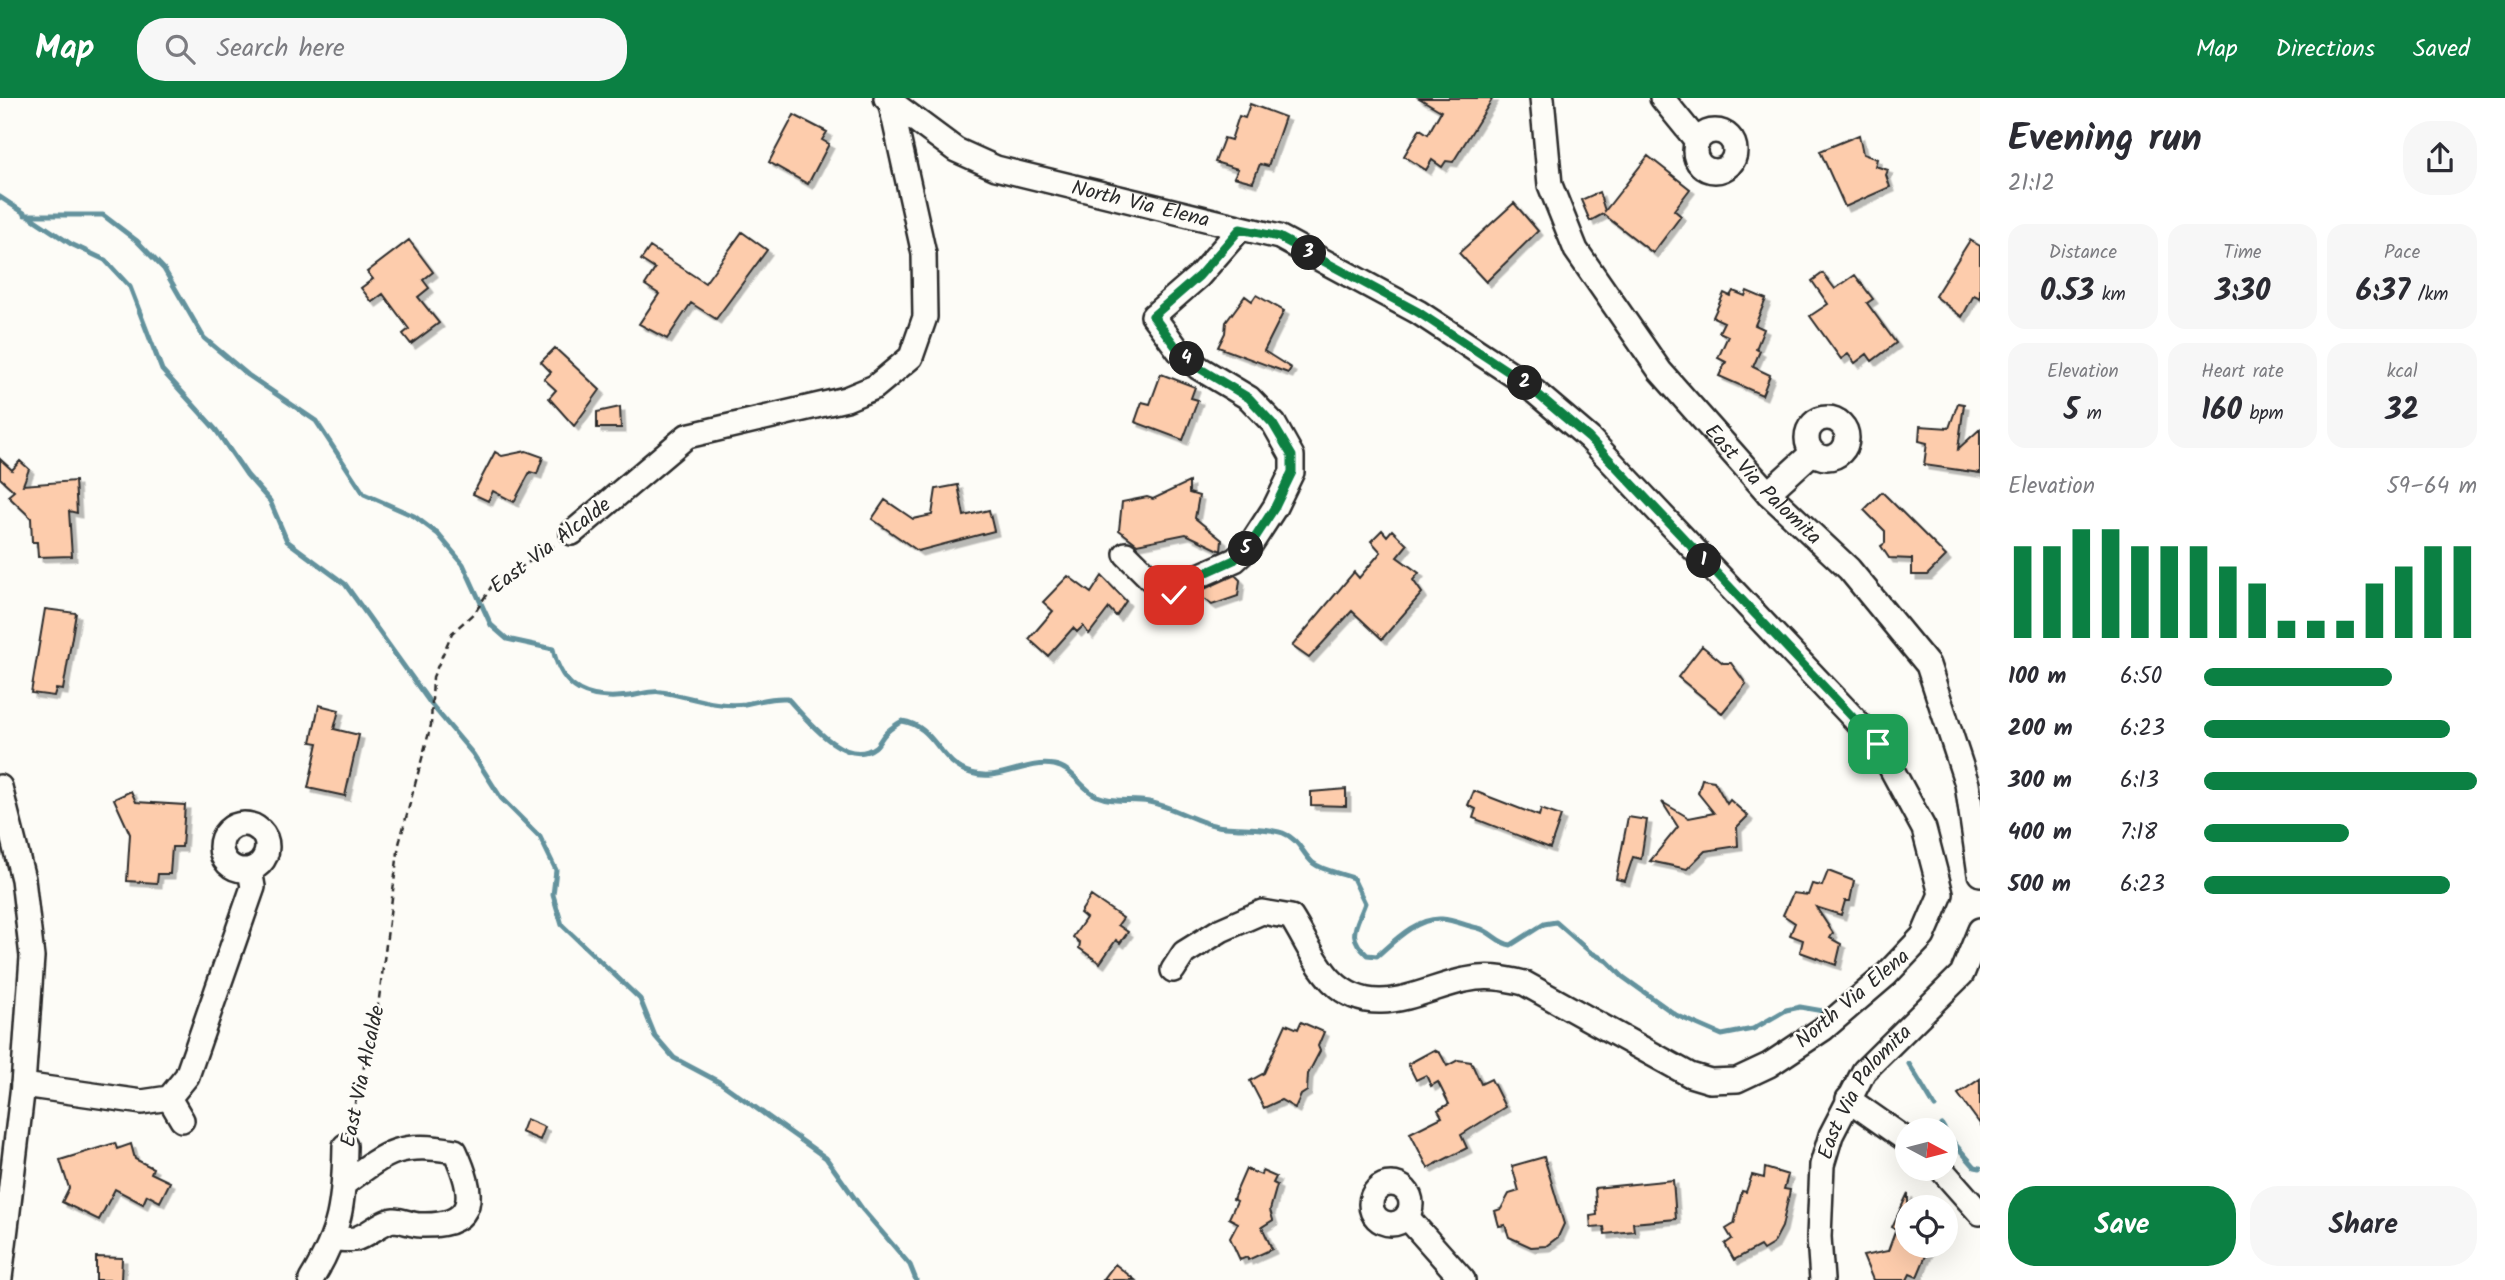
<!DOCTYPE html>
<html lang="en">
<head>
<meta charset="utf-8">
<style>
  :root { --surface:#fff; --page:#f7f7f7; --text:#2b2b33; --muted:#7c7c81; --accent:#0b8043 }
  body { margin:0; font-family:Kalam,sans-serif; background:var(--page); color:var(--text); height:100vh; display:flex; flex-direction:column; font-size:26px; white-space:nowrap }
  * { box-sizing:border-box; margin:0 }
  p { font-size:23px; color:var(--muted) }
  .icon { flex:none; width:38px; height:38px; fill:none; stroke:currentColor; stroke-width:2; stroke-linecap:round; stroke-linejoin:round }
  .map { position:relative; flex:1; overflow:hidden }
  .side { display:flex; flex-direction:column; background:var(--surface); width:525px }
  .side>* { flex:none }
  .needle { width:46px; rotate:97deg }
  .controls { position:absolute; left:1895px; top:1020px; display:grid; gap:14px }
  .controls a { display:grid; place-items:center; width:63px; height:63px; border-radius:50%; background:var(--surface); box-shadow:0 7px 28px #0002; font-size:35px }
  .pin { position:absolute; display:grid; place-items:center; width:60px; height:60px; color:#fff; margin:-30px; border-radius:14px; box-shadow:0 4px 10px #0006 }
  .km { position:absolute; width:35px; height:35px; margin:-18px; border-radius:50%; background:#222; color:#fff; font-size:19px; line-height:35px; text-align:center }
  .round { display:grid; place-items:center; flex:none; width:74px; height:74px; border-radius:28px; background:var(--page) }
  .overview { display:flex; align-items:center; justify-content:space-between; height:119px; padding:0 28px }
  h1 { font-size:38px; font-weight:600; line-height:52px }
  .stats { display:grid; grid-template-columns:repeat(3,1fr); gap:10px; height:119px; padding:7px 28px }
  .stats div { display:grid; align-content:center; border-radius:18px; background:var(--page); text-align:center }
  .stats b { font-size:30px; font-weight:600 }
  .stats small { font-size:19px; font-weight:400 }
  .stats p { font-size:19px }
  .chart { height:196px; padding:14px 28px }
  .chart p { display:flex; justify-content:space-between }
  .chart svg { width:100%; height:126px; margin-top:7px; stroke:var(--accent); stroke-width:6 }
  .button { display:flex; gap:14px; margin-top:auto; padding:14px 28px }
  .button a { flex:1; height:80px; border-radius:28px; background:var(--accent); color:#fff; font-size:28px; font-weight:600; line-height:80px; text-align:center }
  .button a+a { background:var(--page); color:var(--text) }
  ul { padding:0 28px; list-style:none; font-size:23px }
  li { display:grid; grid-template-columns:112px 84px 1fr; align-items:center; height:52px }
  li i { height:18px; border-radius:9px; background:var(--accent) }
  header { display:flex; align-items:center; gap:42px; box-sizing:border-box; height:98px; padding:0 35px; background:var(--accent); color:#fff }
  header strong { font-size:33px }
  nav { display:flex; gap:38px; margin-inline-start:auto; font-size:24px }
  .search { width:490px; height:63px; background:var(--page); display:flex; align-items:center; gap:18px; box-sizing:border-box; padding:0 24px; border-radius:28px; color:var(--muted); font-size:26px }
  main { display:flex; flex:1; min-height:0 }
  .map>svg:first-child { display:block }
</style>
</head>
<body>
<header>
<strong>Map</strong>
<div class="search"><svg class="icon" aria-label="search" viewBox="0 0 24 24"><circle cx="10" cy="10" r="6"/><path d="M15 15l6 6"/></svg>Search here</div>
<nav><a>Map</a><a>Directions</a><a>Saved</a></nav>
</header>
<main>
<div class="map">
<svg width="1980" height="1182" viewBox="0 0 1980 1182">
  <defs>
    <filter id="shadow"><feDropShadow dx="4.5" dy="4.5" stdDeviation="0" flood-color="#0004"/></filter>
  </defs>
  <rect width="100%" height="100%" fill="#fdfcf7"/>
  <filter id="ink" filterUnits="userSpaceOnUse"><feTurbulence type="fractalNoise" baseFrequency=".0143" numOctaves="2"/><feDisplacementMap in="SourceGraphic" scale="14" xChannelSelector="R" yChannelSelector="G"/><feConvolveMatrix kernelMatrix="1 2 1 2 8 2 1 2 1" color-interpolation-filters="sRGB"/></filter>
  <g filter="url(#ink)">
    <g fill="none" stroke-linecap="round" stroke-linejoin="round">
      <path stroke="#64929d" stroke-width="5" d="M 0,99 L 71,146 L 105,162 L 130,189 L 162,272 L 216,332 L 247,377 L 270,403 L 287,443 L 345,486 L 431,606 L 473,656 L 501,700 L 540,739 L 556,772 L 553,797 L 562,827 L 640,901 L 655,938 L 674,960 L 721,985 L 826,1060 L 863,1112 L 910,1167 L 916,1182
        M 25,117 L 103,117 L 137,143 L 164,171 L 204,240 L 248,277 L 316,323 L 364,396 L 414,418 L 438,436 L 463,466 L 491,527 L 507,541 L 553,551 C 562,593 589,603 629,598 C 639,597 651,592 661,594 C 689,598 716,610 745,606 C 763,603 768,599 787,600 C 805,619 845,672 875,649 C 879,646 881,640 885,636 C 889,631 896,627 902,623 C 936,628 938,665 971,675 C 1000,684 1025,662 1054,667 C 1073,670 1080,690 1097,698 C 1113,705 1132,701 1149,704 C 1175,709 1200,727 1225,729 C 1244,731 1265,729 1283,735 C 1299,741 1302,755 1313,765 C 1323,773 1341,775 1353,780 L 1365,805 C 1356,830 1346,837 1367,857 L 1377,858 C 1394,843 1417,819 1442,821 C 1455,822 1466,828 1478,830 C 1491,833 1497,845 1511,847 L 1544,826 L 1556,824 L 1590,854 L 1607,863 L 1623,879 L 1676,917 L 1722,937 L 1753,931 L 1786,912 L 1800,909 L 1823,913
        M 1909,966 L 1935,1009
        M 1942,1027 L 1945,1032
        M 1946,1036 L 1975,1069 L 1980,1070"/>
    </g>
    <path fill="#fdccac" stroke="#2b2b2b" stroke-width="2" filter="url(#shadow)" d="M 1419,0 L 1493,0 L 1453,64 L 1446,63 L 1442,69 L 1432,62 L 1426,72 L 1404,58 L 1420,31 L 1428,36 L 1441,13 Z
      M 1250,6 L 1285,19 L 1268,68 L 1260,66 L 1253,84 L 1234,79 L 1238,71 L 1215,64 L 1224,40 L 1231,42 L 1239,18 L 1245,20 Z
      M 794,17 L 827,34 L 822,42 L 829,46 L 808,86 L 769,64 Z
      M 1859,37 L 1863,56 L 1877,61 L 1875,68 L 1888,72 L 1886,77 L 1890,89 L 1845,109 L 1820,53 Z
      M 1648,58 L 1690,91 L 1674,112 L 1681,118 L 1653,155 L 1603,116 L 1590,123 L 1581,102 L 1599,94 L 1605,113 Z
      M 1514,105 L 1538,133 L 1486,184 L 1459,155 Z
      M 742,134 L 767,152 L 716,221 L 691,205 L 667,241 L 639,226 L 659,196 L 645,187 L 655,171 L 641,162 L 650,149 L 705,185 Z
      M 409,142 L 433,174 L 423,182 L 429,190 L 418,199 L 439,225 L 411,246 L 403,236 L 409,231 L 383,196 L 372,204 L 361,190 L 373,181 L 367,174 Z
      M 1970,142 L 1980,148 L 1980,200 L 1974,197 L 1962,219 L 1935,198 Z
      M 1823,175 L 1835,191 L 1855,177 L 1873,201 L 1867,205 L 1896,245 L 1872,263 L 1867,256 L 1855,265 L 1848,256 L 1841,261 L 1810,218 L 1828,206 L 1812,183 Z
      M 1733,193 L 1745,198 L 1747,193 L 1766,201 L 1755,227 L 1764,231 L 1756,251 L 1760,253 L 1753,269 L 1770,277 L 1762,297 L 1719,278 L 1726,264 L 1718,260 L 1728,238 L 1719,234 L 1724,224 L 1713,219 L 1724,195 L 1730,198 Z
      M 1256,197 L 1284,213 L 1264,253 L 1291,270 L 1288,275 L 1218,249 L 1225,235 L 1226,224 L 1245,198 L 1252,203 Z
      M 555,250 L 600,292 L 574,328 L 549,300 L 556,292 L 544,281 L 551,274 L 541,264 Z
      M 1161,276 L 1195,289 L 1191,300 L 1198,302 L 1183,342 L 1135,324 L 1142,304 L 1150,306 Z
      M 1958,305 L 1964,306 L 1958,351 L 1980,331 L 1980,375 L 1924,367 L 1927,345 L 1919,343 L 1920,328 L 1949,330 Z
      M 620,309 L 621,330 L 597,330 L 597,314 Z
      M 526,353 L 543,359 L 537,376 L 530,374 L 514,404 L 493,393 L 488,403 L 473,396 L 495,354 L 502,358 Z
      M 0,361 L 12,372 L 20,363 L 29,371 L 23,387 L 75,383 L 77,415 L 69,413 L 72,458 L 38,459 L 37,444 L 32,444 L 31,420 L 8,398 L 14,393 L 0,380 Z
      M 1189,384 L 1189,395 L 1199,398 L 1195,420 L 1222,442 L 1221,453 L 1186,436 L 1137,446 L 1119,432 L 1122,404 L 1147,399 L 1153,401 Z
      M 958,387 L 964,418 L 989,412 L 994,433 L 918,453 L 872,421 L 885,402 L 913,421 L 932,417 L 936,391 Z
      M 1882,394 L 1946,458 L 1927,477 L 1912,477 L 1912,461 L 1889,460 L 1881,448 L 1885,445 L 1885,433 L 1864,412 Z
      M 1382,432 L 1387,438 L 1392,432 L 1407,447 L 1397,459 L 1419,475 L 1413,482 L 1422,495 L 1382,541 L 1352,513 L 1309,560 L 1292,548 L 1354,474 L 1359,480 L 1381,454 L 1371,443 Z
      M 1235,477 L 1240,482 L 1238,498 L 1212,507 L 1201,499 L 1202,492 Z
      M 1068,478 L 1091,495 L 1102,478 L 1126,503 L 1116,518 L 1109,510 L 1089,536 L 1083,528 L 1077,534 L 1073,530 L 1048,558 L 1029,541 L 1053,513 L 1043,504 Z
      M 45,511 L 76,515 L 63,592 L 56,591 L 54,598 L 31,595 Z
      M 1702,548 L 1723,565 L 1731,565 L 1746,586 L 1722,615 L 1678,579 Z
      M 319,607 L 339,612 L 334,631 L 359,637 L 345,698 L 308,690 L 318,645 L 311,644 Z
      M 1702,681 L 1714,683 L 1727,706 L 1730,702 L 1748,718 L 1737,729 L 1738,748 L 1705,753 L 1687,771 L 1650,763 L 1678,729 L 1662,704 L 1689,720 L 1714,715 L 1698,695 Z
      M 1346,691 L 1346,708 L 1311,707 L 1311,694 Z
      M 131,693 L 136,704 L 185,707 L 182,749 L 172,749 L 170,776 L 158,776 L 157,785 L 127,783 L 130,736 L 114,701 Z
      M 1474,693 L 1539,718 L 1541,711 L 1561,718 L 1550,750 L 1473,720 L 1476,711 L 1468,707 Z
      M 1628,719 L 1647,722 L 1641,761 L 1633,759 L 1625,783 L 1616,781 Z
      M 1828,773 L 1854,783 L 1850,803 L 1845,803 L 1841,817 L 1816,809 L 1833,835 L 1830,840 L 1841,846 L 1836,867 L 1800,854 L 1803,842 L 1790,837 L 1795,825 L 1783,817 L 1793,795 L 1808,797 L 1812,786 L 1822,788 Z
      M 1091,798 L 1123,820 L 1118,827 L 1128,834 L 1120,845 L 1116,842 L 1100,865 L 1079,850 L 1080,845 L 1073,839 L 1086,820 L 1080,815 Z
      M 1301,924 L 1324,934 L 1318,948 L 1320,953 L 1308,976 L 1307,993 L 1301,997 L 1295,1010 L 1281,1002 L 1264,1010 L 1250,983 L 1264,975 L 1286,926 L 1298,931 Z
      M 1434,952 L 1440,955 L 1447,968 L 1458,962 L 1471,964 L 1481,986 L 1491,981 L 1505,1009 L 1461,1037 L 1467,1050 L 1428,1070 L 1410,1035 L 1442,1019 L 1438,1012 L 1449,1006 L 1438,984 L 1431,988 L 1426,977 L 1416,982 L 1408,966 Z
      M 1980,981 L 1980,1026 L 1958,996 Z
      M 526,1021 L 545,1029 L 540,1042 L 521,1034 Z
      M 115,1045 L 117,1051 L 131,1046 L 135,1061 L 153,1070 L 151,1075 L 170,1084 L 160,1104 L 147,1097 L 143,1106 L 115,1091 L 99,1122 L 62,1104 L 69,1090 L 60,1062 Z
      M 1544,1059 L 1564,1126 L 1558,1139 L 1546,1148 L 1531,1149 L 1509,1139 L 1505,1127 L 1499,1128 L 1495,1113 L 1501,1111 L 1509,1096 L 1519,1093 L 1512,1068 Z
      M 1765,1070 L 1788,1077 L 1784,1091 L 1790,1092 L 1782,1129 L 1773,1146 L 1763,1152 L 1760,1148 L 1734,1162 L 1725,1146 L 1732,1141 L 1726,1131 L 1734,1126 L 1742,1093 L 1746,1094 L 1752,1077 L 1764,1080 Z
      M 1246,1071 L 1261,1077 L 1262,1073 L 1276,1079 L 1273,1085 L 1277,1087 L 1270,1112 L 1273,1122 L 1262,1129 L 1272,1151 L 1248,1162 L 1247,1159 L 1240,1162 L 1230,1140 L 1238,1125 L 1229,1120 L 1237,1103 L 1233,1101 Z
      M 1673,1082 L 1676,1121 L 1633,1125 L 1634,1133 L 1605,1136 L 1604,1129 L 1591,1130 L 1590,1118 L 1597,1117 L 1595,1090 Z
      M 1908,1095 L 1908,1148 L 1930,1148 L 1917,1179 L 1910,1176 L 1907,1182 L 1873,1182 L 1863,1158 L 1888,1153 L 1896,1131 L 1892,1129 Z
      M 96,1159 L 122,1160 L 121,1182 L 96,1182 Z
      M 1115,1166 L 1135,1182 L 1103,1182 Z"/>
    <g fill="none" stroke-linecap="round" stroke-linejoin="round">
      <defs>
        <g id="minor">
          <path id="s1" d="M 886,0 L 956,52 L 996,70 L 1279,139 L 1418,214 L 1521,282 L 1589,340 L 1878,646 L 1924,731 L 1941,796 L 1923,838 L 1886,877 L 1823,931 L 1769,967 L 1737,982 L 1710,983 L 1690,977 L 1524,885 C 1504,880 1486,877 1465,882 C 1421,891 1373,924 1332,883 C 1315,866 1304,839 1291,819 L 1262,814 L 1221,832 L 1184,855 L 1173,872"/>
          <path id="s2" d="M 1542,0 L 1550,87 L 1576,152 L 1660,273 L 1768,395 L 1849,471 L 1928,567 L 1967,686 L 1980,776"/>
          <path d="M 1662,0 L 1697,43"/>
          <circle cx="1715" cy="53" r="20"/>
          <circle cx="1827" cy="340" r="20"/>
          <path d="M 1768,395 L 1812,355"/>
          <path d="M 572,435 L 687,338 L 846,301 L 875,289 L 911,259 L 925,219 L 924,156 L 891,7"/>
          <path d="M 1126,456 L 1163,493 L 1174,497 L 1181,495 L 1192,481 L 1235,462 L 1249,449 L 1275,409 L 1292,374 L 1292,358 L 1274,326 L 1249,300 L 1199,270 L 1179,253 L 1153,218 L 1199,178 L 1240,131"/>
          <path d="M 0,689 L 23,781 L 32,859 L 23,987 L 0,1180"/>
          <circle cx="244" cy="749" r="23"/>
          <path d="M 23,987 L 142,1004 L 169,1000 L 187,978 L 253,789 L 250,772"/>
          <path d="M 169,1000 L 182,1022"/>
          <path d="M 1848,1001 L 1908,1043"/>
          <path d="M 1941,1071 L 1980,1115"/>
          <circle cx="1391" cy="1106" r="20"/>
          <path d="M 1407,1119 L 1463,1182"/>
          <path d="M 333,1141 C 340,1141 348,1142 355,1141 C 368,1138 381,1123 394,1122 C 402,1122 412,1127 420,1127 C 480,1129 474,1095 455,1053 C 400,1043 387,1054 344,1086"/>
          <path d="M 311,1182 C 341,1133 344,1105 345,1048"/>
          <path id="s3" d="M 1822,1182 L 1819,1139 L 1822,1067 L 1831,1037 L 1864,973 L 1962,876 L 1980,832"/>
        </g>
      </defs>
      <use href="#minor" stroke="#2b2b2b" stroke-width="28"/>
      <path stroke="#2b2b2b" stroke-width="2.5" stroke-dasharray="7 5" stroke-linecap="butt" d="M 349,1029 L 377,916 L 399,746 L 431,627 L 433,579 L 452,535 L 476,513 L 491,489 L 555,447"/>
      <use href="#minor" stroke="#fdfcf7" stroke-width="23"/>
    </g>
  </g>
  <g fill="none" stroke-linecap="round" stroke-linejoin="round" filter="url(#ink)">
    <defs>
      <path id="route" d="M 1174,497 L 1181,495 L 1192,481 L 1234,462 L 1249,449 L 1275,409 L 1292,374 L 1292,358 L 1273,326 L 1249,300 L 1199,270 L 1179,253 L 1153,218 L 1199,178 L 1240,131 L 1279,139 L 1418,214 L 1521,282 L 1589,340 L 1878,646"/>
    </defs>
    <use href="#route" stroke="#fff" stroke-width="14"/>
    <use href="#route" stroke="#0b8043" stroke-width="9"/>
  </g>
  <g text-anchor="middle" stroke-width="5" stroke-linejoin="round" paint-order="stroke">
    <g font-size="21" fill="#2b2b2b" stroke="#fdfcf7">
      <text dy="7" stroke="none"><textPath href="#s1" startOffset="280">North Via Elena</textPath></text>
      <text dy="7" stroke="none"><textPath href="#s2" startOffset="458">East Via Palomita</textPath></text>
      <text transform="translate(550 447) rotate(-37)" y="7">East Via Alcalde</text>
      <text transform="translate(1852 900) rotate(-40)" y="7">North Via Elena</text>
      <text transform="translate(362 978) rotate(-78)" y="7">East Via Alcalde</text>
      <text dy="7" stroke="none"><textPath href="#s3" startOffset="201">East Via Palomita</textPath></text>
    </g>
  </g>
</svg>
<div class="controls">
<a><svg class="needle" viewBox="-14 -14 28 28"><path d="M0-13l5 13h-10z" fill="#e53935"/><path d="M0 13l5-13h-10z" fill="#7c7c81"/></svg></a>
<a><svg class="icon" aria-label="locate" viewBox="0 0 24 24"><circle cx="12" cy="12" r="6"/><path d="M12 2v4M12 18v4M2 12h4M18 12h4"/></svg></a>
</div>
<div class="pin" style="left:1878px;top:646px;background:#1e9e55"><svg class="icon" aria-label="arrive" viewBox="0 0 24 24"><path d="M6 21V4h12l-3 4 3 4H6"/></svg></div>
<div class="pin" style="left:1174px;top:497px;background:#d93025"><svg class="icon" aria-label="check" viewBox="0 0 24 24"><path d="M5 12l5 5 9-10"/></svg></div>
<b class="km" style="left:1704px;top:463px">1</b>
<b class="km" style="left:1525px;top:285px">2</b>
<b class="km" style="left:1309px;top:155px">3</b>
<b class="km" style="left:1187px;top:261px">4</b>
<b class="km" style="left:1246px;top:451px">5</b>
</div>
<section class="side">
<div class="overview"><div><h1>Evening run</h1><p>21:12</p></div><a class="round"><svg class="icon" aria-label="share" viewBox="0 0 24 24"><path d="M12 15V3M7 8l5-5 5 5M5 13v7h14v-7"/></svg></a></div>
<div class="stats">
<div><p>Distance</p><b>0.53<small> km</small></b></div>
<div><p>Time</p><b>3:30</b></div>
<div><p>Pace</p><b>6:37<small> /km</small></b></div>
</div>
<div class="stats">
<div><p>Elevation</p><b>5<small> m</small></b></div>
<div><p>Heart rate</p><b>160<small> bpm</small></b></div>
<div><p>kcal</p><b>32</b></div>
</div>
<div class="chart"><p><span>Elevation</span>59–64 m</p>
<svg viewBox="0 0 160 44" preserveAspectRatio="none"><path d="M5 44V12M15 44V12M25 44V6M35 44V6M45 44V12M55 44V12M65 44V12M75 44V19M85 44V25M95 44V38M105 44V38M115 44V38M125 44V25M135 44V19M145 44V12M155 44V12"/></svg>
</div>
<ul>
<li><b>100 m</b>6:50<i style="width:69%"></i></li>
<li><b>200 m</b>6:23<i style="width:90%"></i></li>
<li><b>300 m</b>6:13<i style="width:100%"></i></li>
<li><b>400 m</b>7:18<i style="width:53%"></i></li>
<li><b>500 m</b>6:23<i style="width:90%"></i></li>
</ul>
<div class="button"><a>Save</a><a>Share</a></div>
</section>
</main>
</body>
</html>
